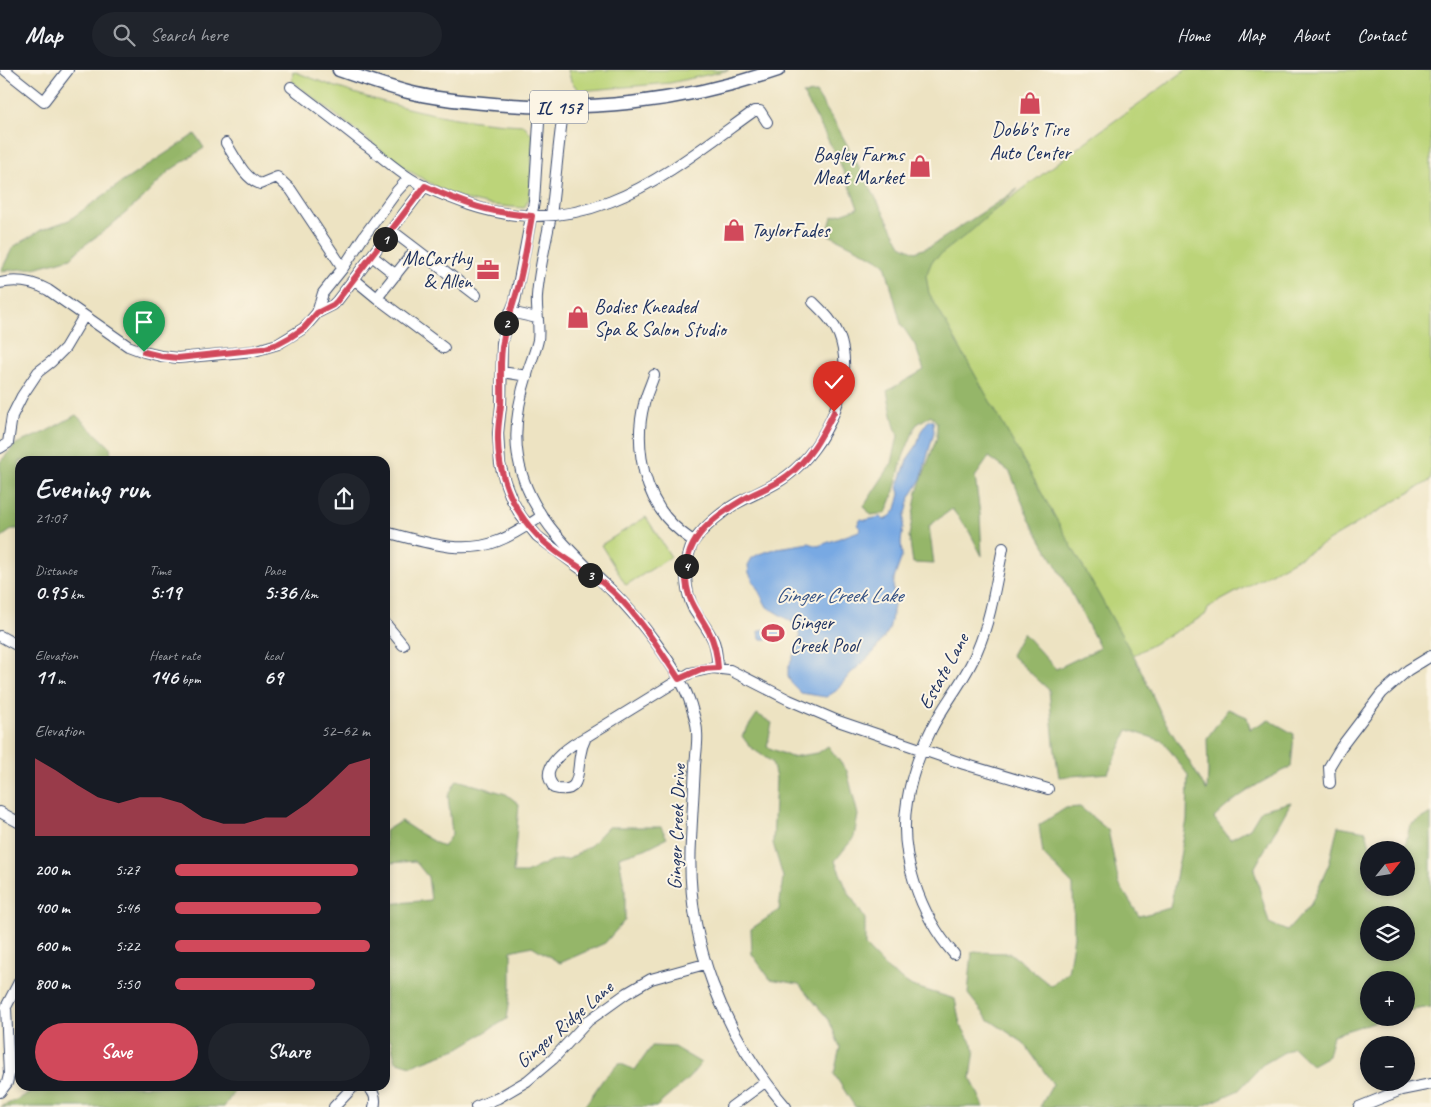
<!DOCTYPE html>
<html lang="en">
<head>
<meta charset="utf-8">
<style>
  :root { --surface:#171b24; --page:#20242c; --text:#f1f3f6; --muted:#9ea1a6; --line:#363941; --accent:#d1495b }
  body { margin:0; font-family:Caveat,sans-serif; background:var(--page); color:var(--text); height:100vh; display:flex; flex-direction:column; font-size:19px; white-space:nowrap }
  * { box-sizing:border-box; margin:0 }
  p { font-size:16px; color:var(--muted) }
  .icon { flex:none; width:28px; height:28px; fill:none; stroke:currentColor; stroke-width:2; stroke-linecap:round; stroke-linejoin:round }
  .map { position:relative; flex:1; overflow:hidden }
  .details { position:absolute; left:15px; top:386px; width:375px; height:635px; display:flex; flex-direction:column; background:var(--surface); border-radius:15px; box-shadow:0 2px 8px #0003 }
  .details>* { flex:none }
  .needle { width:32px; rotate:60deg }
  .controls { position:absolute; left:1360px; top:771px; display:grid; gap:10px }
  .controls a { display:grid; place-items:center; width:55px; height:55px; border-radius:50%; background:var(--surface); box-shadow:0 2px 8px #0003; font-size:25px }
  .pin { position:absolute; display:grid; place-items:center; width:42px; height:42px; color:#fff; margin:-51px -21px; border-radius:50% 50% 50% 0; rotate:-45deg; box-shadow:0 0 5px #0007 }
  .pin .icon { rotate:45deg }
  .km { position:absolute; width:25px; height:25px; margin:-12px; border-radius:50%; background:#222; color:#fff; font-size:14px; line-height:25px; text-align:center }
  .round { display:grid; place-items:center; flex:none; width:52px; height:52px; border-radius:26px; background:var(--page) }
  .overview { display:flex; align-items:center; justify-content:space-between; height:85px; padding:0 20px }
  h1 { font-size:28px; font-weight:700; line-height:38px }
  .metrics { display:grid; grid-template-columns:repeat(3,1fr); gap:8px; height:85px; padding:5px 20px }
  .metrics div { display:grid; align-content:center }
  .metrics b { font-size:21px; font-weight:700 }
  .metrics small { font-size:14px; font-weight:400 }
  .metrics p { font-size:14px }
  .chart { height:140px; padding:10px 20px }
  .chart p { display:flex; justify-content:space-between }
  .chart svg { width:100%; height:90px; margin-top:5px; fill:var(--accent); opacity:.7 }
  .cta { display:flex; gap:10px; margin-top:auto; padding:10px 20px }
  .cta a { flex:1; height:58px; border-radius:30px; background:var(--accent); color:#fff; font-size:20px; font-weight:700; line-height:58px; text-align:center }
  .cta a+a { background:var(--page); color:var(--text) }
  ul { padding:0 20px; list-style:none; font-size:16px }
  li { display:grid; grid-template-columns:80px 60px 1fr; align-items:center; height:38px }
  li i { height:12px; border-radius:6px; background:var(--accent) }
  header { display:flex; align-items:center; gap:30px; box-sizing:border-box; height:70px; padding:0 25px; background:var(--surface); border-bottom:1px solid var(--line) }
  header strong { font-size:24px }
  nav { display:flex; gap:28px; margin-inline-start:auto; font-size:18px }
  .search { width:350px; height:45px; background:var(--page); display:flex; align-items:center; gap:12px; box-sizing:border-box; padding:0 18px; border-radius:28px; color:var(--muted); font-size:19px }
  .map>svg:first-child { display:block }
</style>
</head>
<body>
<header>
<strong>Map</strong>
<div class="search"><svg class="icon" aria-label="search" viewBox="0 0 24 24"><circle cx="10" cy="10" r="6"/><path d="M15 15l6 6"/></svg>Search here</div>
<nav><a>Home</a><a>Map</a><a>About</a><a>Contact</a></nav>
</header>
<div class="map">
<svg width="1431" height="1037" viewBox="0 0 1431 1037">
  <rect width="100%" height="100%" fill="#fcf5e5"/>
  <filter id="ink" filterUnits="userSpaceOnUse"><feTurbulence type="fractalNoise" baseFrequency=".02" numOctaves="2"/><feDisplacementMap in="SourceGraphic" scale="10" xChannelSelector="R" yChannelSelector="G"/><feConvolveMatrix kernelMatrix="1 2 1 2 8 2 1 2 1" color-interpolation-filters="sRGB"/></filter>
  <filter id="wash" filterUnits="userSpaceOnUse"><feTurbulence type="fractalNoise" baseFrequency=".0096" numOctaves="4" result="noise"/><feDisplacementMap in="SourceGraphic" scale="20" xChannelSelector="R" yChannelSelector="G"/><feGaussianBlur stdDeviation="1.12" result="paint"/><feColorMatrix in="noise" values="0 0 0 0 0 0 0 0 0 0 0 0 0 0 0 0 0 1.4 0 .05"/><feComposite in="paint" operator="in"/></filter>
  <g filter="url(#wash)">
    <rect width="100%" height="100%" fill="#ede3c2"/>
    <path fill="#bcd479" stroke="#6c826c" d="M 568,0 L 729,0 L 670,13 L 579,21 L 571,11 Z
      M 1186,0 L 1431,0 L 1431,410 L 1311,481 L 1209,537 L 1205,545 L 1132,586 L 914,201 L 1092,67 Z
      M 293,1 C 366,30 444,52 524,55 L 533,67 L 529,129 L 524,138 L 491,135 L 464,129 L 437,117 L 406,99 L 292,11 Z
      M 646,447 L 671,487 L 626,515 L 601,475 Z"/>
    <path fill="#95b669" stroke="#587264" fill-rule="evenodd" d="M 816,23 L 837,56 L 901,175 L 915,182 L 931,176 L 1018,119 L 971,161 L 932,191 L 926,206 L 929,223 L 1139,596 L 1163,648 L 1207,721 L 1208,702 L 1207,668 L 1228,639 L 1247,647 L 1250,659 L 1269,650 L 1294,664 L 1291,697 C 1263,710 1236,726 1214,748 L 1230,769 L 1250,758 L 1261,740 L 1291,732 L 1254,799 L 1269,853 L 1287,861 L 1311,834 L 1329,794 L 1338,756 L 1366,761 L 1371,780 L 1369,780 L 1369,818 L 1406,818 L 1406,780 L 1404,780 L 1410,755 L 1431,743 L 1431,937 L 1406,941 L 1406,910 L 1369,910 L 1369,948 L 1386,948 L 1333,965 L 1328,986 L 1312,995 L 1293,977 L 1262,995 L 1239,1020 L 1201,1037 L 1040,1037 L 1053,1014 L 1024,973 L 988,949 L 968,924 L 972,882 L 1010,883 L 1051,916 L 1068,902 L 1074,866 L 1073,815 L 1043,784 L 1039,755 L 1066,738 L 1080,737 L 1108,760 L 1119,814 L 1139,846 L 1170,838 L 1187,750 L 1188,705 L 1163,671 L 1128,660 L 1108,703 L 1059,707 L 1054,674 L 1049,620 L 1011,585 L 1023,563 L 1056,599 L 1100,578 L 1064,509 L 1029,449 L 1010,402 L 989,387 L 975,407 L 980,444 L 982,486 L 969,461 L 952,439 L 929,456 L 934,494 L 913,493 L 909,466 L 917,422 L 937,367 L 937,353 L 931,345 L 916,355 L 903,387 L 892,428 L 886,443 L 871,445 L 864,436 L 892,393 L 898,366 L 894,354 L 887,321 L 924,300 L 915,275 L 901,254 L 885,194 L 864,182 L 827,164 L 832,147 L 858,138 C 844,98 824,61 803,24 ZM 1369,845 L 1406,845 L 1406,882 L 1369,882 Z
      M 195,64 L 204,78 L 169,101 L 143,128 L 108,158 L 82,177 L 71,188 L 34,198 L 1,201 L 13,177 L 41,160 L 69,150 L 121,113 Z
      M 76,345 L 110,377 L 112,391 L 20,391 L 20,459 L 13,459 L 0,468 L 0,392 L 16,374 L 45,362 Z
      M 757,644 L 772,653 L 767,677 L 791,687 L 818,683 L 828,676 L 847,701 L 858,745 L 854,767 L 835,791 L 847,820 L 865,849 L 865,876 L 889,901 L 912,916 L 955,929 L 960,954 L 975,979 L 971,1008 L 984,1037 L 855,1037 L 834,1004 L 840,977 L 829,950 L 799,914 L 770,909 L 752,884 L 751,859 L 779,840 L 783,807 L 773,773 L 776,708 L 772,692 L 750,677 L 742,666 Z
      M 457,710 L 506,724 L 519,734 L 513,803 L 526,803 L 550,791 L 569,789 L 591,775 L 608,757 L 661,757 L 667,768 L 645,779 L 619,787 L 625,821 L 625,850 L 605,873 L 560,893 L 532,876 L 511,881 L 511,919 L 507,949 L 459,978 L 411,996 L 395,991 L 391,970 L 385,966 L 385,823 L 388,834 L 431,830 L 428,807 L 415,791 L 390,793 L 385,809 L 385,761 L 401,751 L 419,763 L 443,777 L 452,764 L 448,726 Z
      M 652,976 L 674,977 L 701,993 L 689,1008 L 656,1037 L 584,1037 L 604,1008 L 619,993 L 635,1000 Z
      M 45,1016 L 279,1016 L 235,1020 L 224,1037 L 1,1037 Z"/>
    <path fill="#78a9e3" stroke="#4a6ca0" d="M 929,350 L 933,351 L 934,362 L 921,409 L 910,427 L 907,440 L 905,444 L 901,472 L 902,486 L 894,509 L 893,523 L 894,536 L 889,560 L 874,582 L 850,604 L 836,621 L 826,627 L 801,623 L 792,614 L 788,607 L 788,599 L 800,569 L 798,559 L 792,552 L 767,537 L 749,503 L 748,495 L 752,488 L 759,484 L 778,478 L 809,473 L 818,476 L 859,461 L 860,458 L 857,455 L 861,449 L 866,450 L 880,447 L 884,450 L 892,445 L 896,439 L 900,424 L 898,416 L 908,388 L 917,375 L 921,361 Z
      M 768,558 L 785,558 L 786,565 L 775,569 L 760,569 L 759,561 Z"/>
  </g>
  <g filter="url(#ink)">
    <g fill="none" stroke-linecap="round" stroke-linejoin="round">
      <defs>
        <path id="minor" d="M 5,0 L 44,31 L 68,0
          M 291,17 C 316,36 341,55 366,75 C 381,86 395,99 411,109 C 429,120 450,128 470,135 C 587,174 666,104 754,41 L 760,41 L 767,52
          M 540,37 L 534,132 L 515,231 L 505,256 L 502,273 L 501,336 L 498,363 L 500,394 L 505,412 L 512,430 L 521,446 L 537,466 L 581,499
          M 564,37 C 558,73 556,109 551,145 C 546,172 539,199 537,226 C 536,240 540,256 538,270 C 536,280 531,291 528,301 C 519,329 513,358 518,387 C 527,444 571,482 610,519 C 637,546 680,599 691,635 C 693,643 697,653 697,662 C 698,672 696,684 695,695 C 694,720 692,746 691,771 C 685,870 723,963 786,1037
          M 226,73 C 235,87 244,108 260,114 L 277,107 L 291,120 L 343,198
          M 416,179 L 476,225
          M 372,186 L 396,205
          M 354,209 L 377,228 L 416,179 L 391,160
          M 0,213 C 17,209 33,212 48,220 L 128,276 L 144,282 L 161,286 L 178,288 L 254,281 L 278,274 L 304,258 L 317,243 L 333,235 L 337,231 L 425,116
          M 377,228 L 444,278
          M 510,242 L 537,248
          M 317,243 L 323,223 L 343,198 L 364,166 L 397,121 L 409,108
          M 502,302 L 527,306
          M 654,305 C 651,315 646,324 644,334 C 635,368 641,410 660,439 C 668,452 680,462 693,471
          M 0,378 L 8,373 L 12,346 L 22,326 L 38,302 L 51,292 L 65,278 L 84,246
          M 385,462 C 422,471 461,486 498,471 C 514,465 528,455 542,446
          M 385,553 L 403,575
          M 0,566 L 20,577
          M 718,598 C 717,589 717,581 714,572 C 709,560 701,551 694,540 C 684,520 684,497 691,477 C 693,470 699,465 704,459 C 716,447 731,435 747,428 C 761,421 774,416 787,406 C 825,378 857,312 839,265 C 833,251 823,242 813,232
          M 586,667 C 583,673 581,679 580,686 C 577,704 581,725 554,718 C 552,714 549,710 549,707 C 546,691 574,673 586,667 L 690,603 L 713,598 L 730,600 L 789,630 L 838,651 L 964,694 L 1048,719
          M 1330,713 L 1329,697 L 1341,677 L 1382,623 L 1408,600 L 1431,586
          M 0,742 L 20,753
          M 954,884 C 920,845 898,784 907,732 C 911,707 920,682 931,660 C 945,632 966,609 977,581 C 991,549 996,512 1003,478
          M 367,1016 C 374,1022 377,1028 374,1037
          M 0,1022 L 7,1013 L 9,1005 L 6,937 L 20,910
          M 334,1037 L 354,1016
          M 476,1037 L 498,1028 L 527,1011 L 553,989 L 588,951 L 627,923 L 651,909 L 705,894
          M 731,1037 L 765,1012
          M 1359,1037 L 1401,1020 L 1431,1014"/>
        <path id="major" d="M 339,0 C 362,8 385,16 408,22 C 432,28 458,31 483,33 C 586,43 680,33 778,0"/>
      </defs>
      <use href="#minor" stroke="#3a4a6d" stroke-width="12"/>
      <use href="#major" stroke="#3a4a6d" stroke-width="15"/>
      <use href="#minor" stroke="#fff" stroke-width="10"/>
      <use href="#major" stroke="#fff" stroke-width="12"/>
    </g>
  </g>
  <g fill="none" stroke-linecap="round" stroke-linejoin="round" filter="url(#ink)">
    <defs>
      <path id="route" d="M 144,282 L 161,286 L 178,288 L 262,279 L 278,274 L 289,268 L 304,258 L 317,243 L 333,235 L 337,231 L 425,116 C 464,134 489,143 532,146 C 527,172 523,206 514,231 C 510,245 505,257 503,271 C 499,292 502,314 501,335 C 500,345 498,355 498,365 C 497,402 511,438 537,465 C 556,485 582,497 604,514 C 635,539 657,576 679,609 L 701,599 L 718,598 C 717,585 715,573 709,562 C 698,541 685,529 686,503 C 686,467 715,446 744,429 C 758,421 774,416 787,406 C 809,390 822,366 834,342"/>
    </defs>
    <use href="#route" stroke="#fff" stroke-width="10"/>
    <use href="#route" stroke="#d1495b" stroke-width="6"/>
  </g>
  <defs>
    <symbol id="shop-bare" viewBox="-9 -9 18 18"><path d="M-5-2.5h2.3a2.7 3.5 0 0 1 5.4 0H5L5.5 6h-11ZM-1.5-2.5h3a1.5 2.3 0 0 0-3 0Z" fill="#d1495b" stroke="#fcf5e5" stroke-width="2.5" paint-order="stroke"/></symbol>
    <symbol id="office-bare" viewBox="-9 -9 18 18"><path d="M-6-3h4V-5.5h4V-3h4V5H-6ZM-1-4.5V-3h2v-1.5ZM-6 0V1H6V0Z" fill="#d1495b" stroke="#fcf5e5" stroke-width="2.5" paint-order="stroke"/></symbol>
    <symbol id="stadium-bare" viewBox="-9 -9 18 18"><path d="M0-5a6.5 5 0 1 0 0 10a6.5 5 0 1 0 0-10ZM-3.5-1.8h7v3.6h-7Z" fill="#d1495b" stroke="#fcf5e5" stroke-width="2.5" paint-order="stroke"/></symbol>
  </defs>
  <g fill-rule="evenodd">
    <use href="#shop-bare" x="1014" y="17" width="32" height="32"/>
    <use href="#shop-bare" x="904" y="80" width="32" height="32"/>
    <use href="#shop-bare" x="718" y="144" width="32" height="32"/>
    <use href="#office-bare" x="472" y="184" width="32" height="32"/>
    <use href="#shop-bare" x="562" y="231" width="32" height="32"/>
    <use href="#stadium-bare" x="757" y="547" width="32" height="32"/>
  </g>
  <g text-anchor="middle" stroke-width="4" stroke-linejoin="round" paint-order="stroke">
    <rect fill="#fcf5e5" stroke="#5e6a86" stroke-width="1" x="530" y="20.5" width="58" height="33" rx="4"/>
    <g font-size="19" font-weight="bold" fill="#1b2f5e">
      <text x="559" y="44">IL 157</text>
    </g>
    <g font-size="20" fill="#1b2f5e" stroke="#fcf5e5" text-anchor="start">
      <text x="1030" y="66" text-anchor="middle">Dobb's Tire<tspan x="1030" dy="23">Auto Center</tspan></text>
      <text x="904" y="91" text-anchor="end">Bagley Farms<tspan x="904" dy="23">Meat Market</tspan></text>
      <text x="751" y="167">TaylorFades</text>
      <text x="472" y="195" text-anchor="end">McCarthy<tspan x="472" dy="23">&amp; Allen</tspan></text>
      <text x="594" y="243">Bodies Kneaded<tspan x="594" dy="23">Spa &amp; Salon Studio</tspan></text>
      <text x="790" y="559">Ginger<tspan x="790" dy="23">Creek Pool</tspan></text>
    </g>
    <g font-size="20" fill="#1b2f5e" stroke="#fcf5e5">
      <text transform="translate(943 601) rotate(-61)" y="7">Estate Lane</text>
      <text transform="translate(676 757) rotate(-88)" y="7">Ginger Creek Drive</text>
      <text transform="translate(564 954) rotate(-41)" y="7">Ginger Ridge Lane</text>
    </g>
    <g font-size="21" font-style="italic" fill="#375486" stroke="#fcf5e5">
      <text x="839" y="532">Ginger Creek Lake</text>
    </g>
  </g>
</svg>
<div class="controls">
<a><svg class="needle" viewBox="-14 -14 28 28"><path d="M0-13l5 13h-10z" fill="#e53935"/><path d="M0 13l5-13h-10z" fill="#9ea1a6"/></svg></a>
<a><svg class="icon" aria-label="layers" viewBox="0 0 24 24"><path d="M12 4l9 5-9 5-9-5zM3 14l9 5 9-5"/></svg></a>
<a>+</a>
<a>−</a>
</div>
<div class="pin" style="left:144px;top:282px;background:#1e9e55"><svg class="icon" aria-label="arrive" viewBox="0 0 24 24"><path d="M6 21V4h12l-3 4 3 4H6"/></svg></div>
<div class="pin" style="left:834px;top:342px;background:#d93025"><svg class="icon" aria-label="check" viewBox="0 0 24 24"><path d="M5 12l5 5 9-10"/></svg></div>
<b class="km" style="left:385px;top:169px">1</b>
<b class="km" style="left:506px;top:253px">2</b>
<b class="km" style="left:590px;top:505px">3</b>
<b class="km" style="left:686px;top:496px">4</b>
<section class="details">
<div class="overview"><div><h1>Evening run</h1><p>21:07</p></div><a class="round"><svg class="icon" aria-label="share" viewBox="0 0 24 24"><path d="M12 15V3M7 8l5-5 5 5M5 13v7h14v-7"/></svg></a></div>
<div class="metrics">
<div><p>Distance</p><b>0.95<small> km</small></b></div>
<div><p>Time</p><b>5:19</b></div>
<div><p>Pace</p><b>5:36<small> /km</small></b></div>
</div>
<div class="metrics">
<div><p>Elevation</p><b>11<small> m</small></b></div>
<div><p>Heart rate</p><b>146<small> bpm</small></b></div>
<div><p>kcal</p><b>69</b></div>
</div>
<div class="chart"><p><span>Elevation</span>52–62 m</p>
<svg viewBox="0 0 160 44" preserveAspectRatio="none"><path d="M0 44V6L10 12L20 19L30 25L40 28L50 25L60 25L70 28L80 35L90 38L100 38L110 35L120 35L130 28L140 19L150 9L160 6V44z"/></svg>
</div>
<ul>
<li><b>200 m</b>5:27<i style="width:94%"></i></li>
<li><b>400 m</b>5:46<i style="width:75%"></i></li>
<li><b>600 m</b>5:22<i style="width:100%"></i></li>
<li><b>800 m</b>5:50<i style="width:72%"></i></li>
</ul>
<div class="cta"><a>Save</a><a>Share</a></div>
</section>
</div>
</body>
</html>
